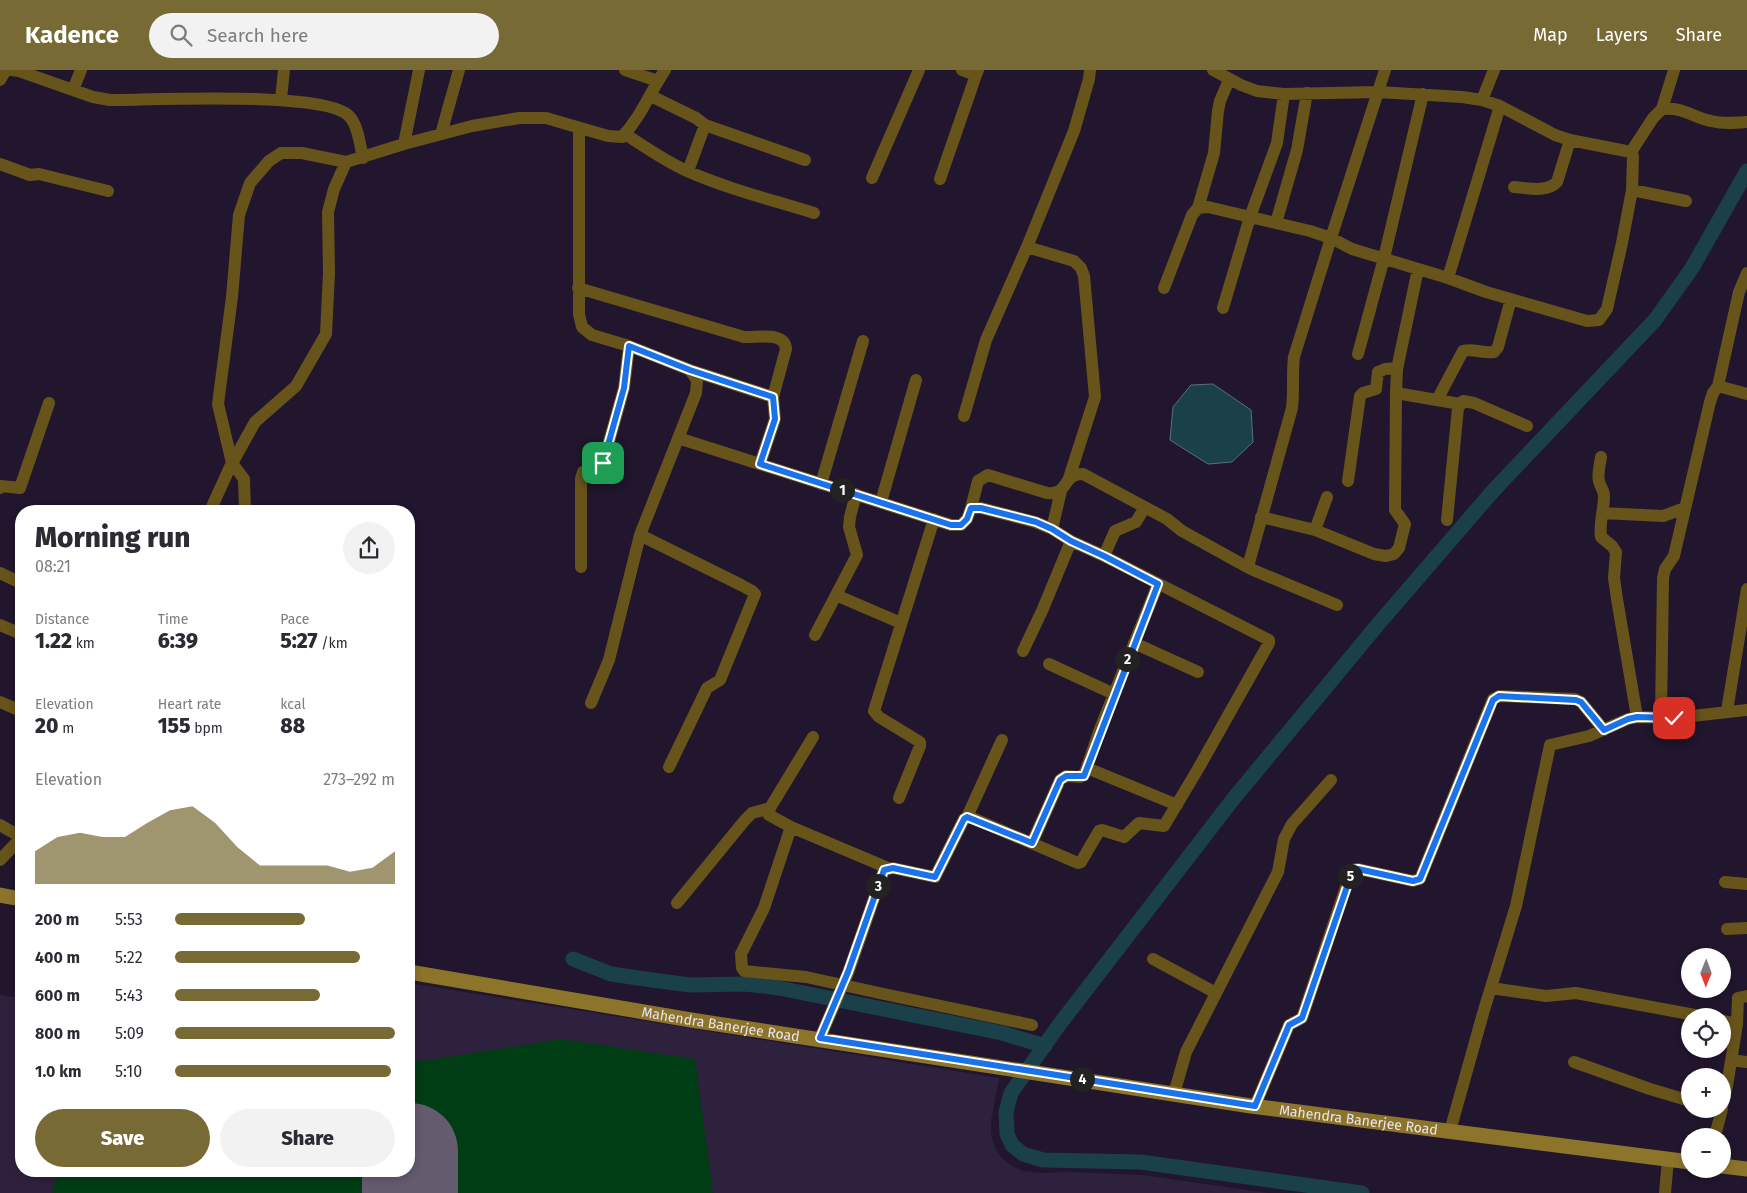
<!DOCTYPE html>
<html lang="en">
<head>
<meta charset="utf-8">
<style>
  :root { --surface:#fff; --page:#f2f2f3; --text:#2b2b33; --muted:#7c7c81; --accent:#776a34 }
  body { margin:0; font-family:"Fira Sans",sans-serif; background:var(--page); color:var(--text); height:100vh; display:flex; flex-direction:column; font-size:19px; white-space:nowrap }
  * { box-sizing:border-box; margin:0 }
  p { font-size:16px; color:var(--muted) }
  .icon { flex:none; width:28px; height:28px; fill:none; stroke:currentColor; stroke-width:2; stroke-linecap:round; stroke-linejoin:round }
  .map { position:relative; flex:1; overflow:hidden }
  .panel { position:absolute; left:15px; top:435px; width:400px; height:672px; display:flex; flex-direction:column; background:var(--surface); border-radius:20px; box-shadow:0 2px 8px #0003 }
  .panel>* { flex:none }
  .needle { width:32px; rotate:181deg }
  .tools { position:absolute; left:1681px; top:878px; display:grid; gap:10px }
  .tools a { display:grid; place-items:center; width:50px; height:50px; border-radius:50%; background:var(--surface); box-shadow:0 2px 8px #0003; font-size:25px }
  .pin { position:absolute; display:grid; place-items:center; width:42px; height:42px; color:#fff; margin:-21px; border-radius:10px; box-shadow:0 2px 8px #0006 }
  .km { position:absolute; width:25px; height:25px; margin:-12px; border-radius:50%; background:#222; color:#fff; font-size:14px; line-height:25px; text-align:center }
  .round { display:grid; place-items:center; flex:none; width:52px; height:52px; border-radius:26px; background:var(--page) }
  .summary { display:flex; align-items:center; justify-content:space-between; height:85px; padding:0 20px }
  h1 { font-size:28px; font-weight:800; line-height:38px }
  .metrics { display:grid; grid-template-columns:repeat(3,1fr); gap:8px; height:85px; padding:5px 20px }
  .metrics div { display:grid; align-content:center }
  .metrics b { font-size:21px; font-weight:800 }
  .metrics small { font-size:14px; font-weight:400 }
  .metrics p { font-size:14px }
  .chart { height:140px; padding:10px 20px }
  .chart p { display:flex; justify-content:space-between }
  .chart svg { width:100%; height:90px; margin-top:5px; fill:var(--accent); opacity:.7 }
  .cta { display:flex; gap:10px; margin-top:auto; padding:10px 20px }
  .cta a { flex:1; height:58px; border-radius:30px; background:var(--accent); color:#fff; font-size:20px; font-weight:800; line-height:58px; text-align:center }
  .cta a+a { background:var(--page); color:var(--text) }
  ul { padding:0 20px; list-style:none; font-size:16px }
  li { display:grid; grid-template-columns:80px 60px 1fr; align-items:center; height:38px }
  li i { height:12px; border-radius:6px; background:var(--accent) }
  header { display:flex; align-items:center; gap:30px; box-sizing:border-box; height:70px; padding:0 25px; background:var(--accent); color:#fff }
  header strong { font-size:24px }
  nav { display:flex; gap:28px; margin-inline-start:auto; font-size:18px }
  .search { width:350px; height:45px; background:var(--page); display:flex; align-items:center; gap:12px; box-sizing:border-box; padding:0 18px; border-radius:28px; color:var(--muted); font-size:19px }
  .map>svg:first-child { display:block }
</style>
</head>
<body>
<header>
<strong>Kadence</strong>
<div class="search"><svg class="icon" aria-label="search" viewBox="0 0 24 24"><circle cx="10" cy="10" r="6"/><path d="M15 15l6 6"/></svg>Search here</div>
<nav><a>Map</a><a>Layers</a><a>Share</a></nav>
</header>
<div class="map">
<svg width="1747" height="1123" viewBox="0 0 1747 1123">
  <rect width="100%" height="100%" fill="#21162d"/>
  <path fill="#2e213d" d="M 409,913 L 999,1008 L 991,1051 L 991,1064 L 994,1075 L 1000,1086 L 1010,1095 L 1023,1101 L 1041,1103 L 1066,1102 L 1142,1105 L 1268,1123 L 0,1123 L 0,925 L 21,928 L 21,1101 L 409,1101 Z"/>
  <path fill="#003c14" d="M 562,969 L 695,989 L 713,1123 L 432,1123 L 431,1078 L 409,1078 L 409,993 Z
    M 59,1101 L 371,1101 L 371,1123 L 52,1123 Z"/>
  <path fill="#1a404a" stroke="#58717c" d="M 1213,314 L 1251,340 L 1253,372 L 1232,392 L 1208,394 L 1170,370 L 1173,337 L 1191,315 Z"/>
  <g fill="none" stroke-linecap="round" stroke-linejoin="round">
    <path stroke="#1a404a" stroke-width="15" d="M 573,889 L 611,904 L 652,910 L 690,915 L 745,914 L 779,918 L 1002,963 L 1045,976
      M 1362,1123 L 1141,1092 L 1043,1090 L 1023,1084 L 1012,1075 L 1007,1064 L 1006,1042 L 1011,1023 L 1059,955 L 1234,728 L 1380,552 L 1493,421 L 1655,250 L 1692,198 L 1747,101"/>
    <path stroke="#645b6f" stroke-width="96" d="M 410,1081 L 410,1123"/>
    <path stroke="#67541a" stroke-width="12" d="M 11,0 L 19,1 L 93,27 L 110,30 C 152,30 322,21 348,45 C 358,54 360,75 363,88
      M 625,0 L 658,11
      M 962,0 L 976,5 L 978,0
      M 0,10 L 6,0
      M 73,20 L 81,0
      M 651,26 L 696,48 L 705,55 L 805,90
      M 281,29 L 284,0
      M 1482,30 L 1494,0
      M 1662,39 L 1674,0
      M 579,58 L 579,244 L 582,257 L 592,265 L 629,276 L 690,300 L 697,310 L 696,323 L 640,465 L 609,590 L 591,633
      M 441,64 L 459,0
      M 625,64 C 645,77 665,91 687,101 C 728,119 772,130 814,143
      M 404,74 L 419,0
      M 1631,82 L 1653,48 L 1662,39 C 1685,37 1691,47 1711,51 C 1723,54 1735,53 1747,52
      M 0,94 L 30,105 L 39,104 L 108,121
      M 688,101 L 705,55
      M 872,108 L 919,0
      M 940,109 L 976,5
      M 1514,117 C 1528,118 1546,123 1557,112 L 1570,70
      M 1632,120 L 1686,131
      M 1198,138 L 1214,83 L 1218,41 L 1220,31 L 1229,10
      M 1276,153 L 1297,80 L 1307,23
      M 1027,177 L 1074,191 L 1081,198 L 1084,206 L 1095,327 L 1069,408
      M 1747,203 L 1739,222 L 1718,316 L 1747,324
      M 1448,208 L 1500,36
      M 578,218 L 744,267 C 757,268 785,261 786,279 L 773,327
      M 1164,218 L 1192,145 L 1198,138 L 1208,137 L 1310,161 L 1331,168 L 1352,179 L 1448,208 L 1486,222 L 1587,251 L 1599,250 L 1607,239 L 1622,173 L 1632,120 L 1633,86 L 1631,82 L 1570,70 L 1555,65 L 1500,36 L 1482,30 L 1462,27 L 1378,22 L 1284,24 L 1257,21 L 1241,15 L 1213,0
      M 1223,238 L 1250,147 L 1277,73 L 1284,24
      M 1358,284 L 1384,188 L 1423,24
      M 690,300 L 773,327 L 775,349 L 760,394
      M 1396,323 L 1397,299 L 1418,199
      M 1437,330 L 1463,281 C 1474,278 1483,284 1494,282 L 1498,277 L 1511,229
      M 964,346 L 986,270 L 1027,177 L 1074,61 L 1089,9 L 1090,0
      M 678,368 L 951,455 L 961,455 L 967,449 L 971,438 L 981,438 L 1035,452 L 1052,459 L 1071,471 L 1104,486 L 1269,570 L 1269,573 L 1198,699 L 1164,756 L 1139,753 L 1124,767 L 1102,760 L 1099,761 L 1081,792 L 1078,793 L 970,747 L 964,749 L 935,807 L 893,798 L 884,800 L 848,903 L 820,968
      M 1601,387 C 1600,395 1597,404 1599,411 C 1600,417 1604,420 1604,426 C 1604,440 1599,453 1601,467 L 1612,476 L 1616,482 L 1614,508 L 1617,529 L 1637,647
      M 1348,411 L 1360,326 L 1363,323 L 1376,319 L 1378,302 L 1385,299 L 1397,298
      M 821,414 L 863,271
      M 0,418 L 1,416 L 20,418 L 49,333
      M 881,432 L 916,310
      M 971,438 L 978,411 L 988,405 L 1047,423 C 1070,425 1061,404 1083,404 L 1167,449 L 1182,461 L 1249,498
      M 210,441 L 230,397 L 255,352 L 296,316 L 326,264 L 329,203 L 328,142 L 334,119 L 346,92 L 404,74 L 472,56 L 519,48 L 546,48 L 608,66 L 622,67 C 641,47 650,22 665,0
      M 245,441 L 244,409 L 232,393 L 218,334 L 232,227 L 239,145 L 250,113 L 269,91 L 281,83 L 302,83 L 346,92
      M 1602,443 L 1663,446 L 1685,438
      M 1261,447 L 1315,460 L 1374,484 L 1386,486 L 1394,484 L 1399,478 L 1405,454 L 1395,440 L 1396,323 L 1460,334
      M 1447,450 L 1458,338 L 1463,331 L 1474,333 L 1527,356
      M 1052,459 L 1061,421
      M 1315,460 L 1327,427
      M 640,465 L 741,515 L 752,521 L 755,524 L 720,610 L 707,618 L 669,697
      M 1104,486 L 1115,461 L 1136,452 L 1145,437
      M 581,497 L 581,409 L 583,402 L 599,399 L 603,393 L 624,318 L 629,276
      M 0,503 L 21,513
      M 835,527 L 857,485 L 849,457 L 850,447 L 856,424
      M 1337,535 L 1253,500 L 1249,498 L 1249,493 L 1292,338 C 1294,321 1292,304 1294,287 L 1331,168 L 1385,0
      M 0,555 L 21,564
      M 815,565 L 835,527 L 838,526 L 901,553
      M 1134,573 L 1198,602
      M 1023,581 L 1042,541 L 1071,471
      M 1049,594 L 1114,624
      M 0,632 L 21,641
      M 1727,641 L 1747,519
      M 1661,647 L 1663,508 L 1665,499 L 1674,486 L 1710,332 L 1713,323 L 1718,316
      M 813,667 L 770,738 L 769,745 L 791,757 L 888,798
      M 1087,698 L 1177,735
      M 899,728 L 920,676 L 920,672 L 879,647 L 874,641 L 934,449
      M 967,747 L 1002,670
      M 0,755 L 21,767
      M 791,757 L 764,838 L 741,884 L 742,898 L 744,901 L 806,907 L 884,924 L 1032,955
      M 1032,773 L 1060,710 L 1066,706 L 1080,707 L 1085,703 L 1100,659 L 1158,514
      M 0,790 L 21,768
      M 1725,812 L 1747,814
      M 677,833 L 745,750 L 752,743 L 770,738
      M 1727,859 L 1747,858
      M 1153,889 L 1216,923
      M 1491,918 L 1546,926 L 1576,923 L 1700,946
      M 1722,951 L 1737,954
      M 1731,990 L 1747,992
      M 1574,992 L 1650,1019 L 1690,1031
      M 1174,1024 L 1186,982 L 1278,802 L 1284,769 L 1292,754 L 1331,710
      M 1255,1036 L 1289,955 L 1302,948 L 1351,802 L 1353,800 L 1358,799 L 1413,811 L 1420,809 L 1493,629 L 1499,626 L 1575,629 L 1581,632 L 1604,660
      M 1722,1036 L 1727,1016 L 1737,954 L 1738,928 L 1747,926
      M 1450,1061 L 1484,940 L 1516,836 L 1550,675 L 1589,666 L 1628,649 L 1637,647 L 1674,648 L 1747,640
      M 1715,1066 L 1722,1039
      M 1665,1123 L 1668,1089"/>
    <g stroke="#8d742b" stroke-width="15">
      <path d="M 0,825 L 21,829"/>
      <path id="s1" d="M 409,902 L 691,950 L 1251,1036 L 1690,1092"/>
      <path d="M 1722,1096 L 1747,1099"/>
    </g>
  </g>
  <g fill="none" stroke-linecap="round" stroke-linejoin="round">
    <defs>
      <path id="route" d="M 603,393 L 624,318 L 629,276 L 690,300 L 773,327 L 775,349 L 760,394 L 951,455 L 961,455 L 967,449 L 971,438 L 981,438 L 1036,452 L 1052,459 L 1071,471 L 1104,486 L 1158,514 L 1084,706 L 1066,706 L 1060,710 L 1032,773 L 967,747 L 964,749 L 935,807 L 893,798 L 884,800 L 848,902 L 820,968 L 1255,1036 L 1289,955 L 1302,948 L 1352,802 L 1353,800 L 1358,799 L 1413,811 L 1420,809 L 1493,630 L 1499,626 L 1576,630 L 1581,632 L 1604,660 L 1628,649 L 1637,647 L 1674,648"/>
    </defs>
    <use href="#route" stroke="#fff" stroke-width="10"/>
    <use href="#route" stroke="#1a73e8" stroke-width="6"/>
  </g>
  <g text-anchor="middle" stroke-width="4.5" stroke-linejoin="round" paint-order="stroke">
    <g font-size="14" fill="#e9e3f2" stroke="#09050e">
      <text dy="5" stroke="none"><textPath href="#s1" startOffset="316">Mahendra Banerjee Road</textPath></text>
      <text dy="5" stroke="none"><textPath href="#s1" startOffset="961">Mahendra Banerjee Road</textPath></text>
    </g>
  </g>
</svg>
<div class="tools">
<a><svg class="needle" viewBox="-14 -14 28 28"><path d="M0-13l5 13h-10z" fill="#e53935"/><path d="M0 13l5-13h-10z" fill="#7c7c81"/></svg></a>
<a><svg class="icon" aria-label="locate" viewBox="0 0 24 24"><circle cx="12" cy="12" r="6"/><path d="M12 2v4M12 18v4M2 12h4M18 12h4"/></svg></a>
<a>+</a>
<a>−</a>
</div>
<div class="pin" style="left:603px;top:393px;background:#1e9e55"><svg class="icon" aria-label="arrive" viewBox="0 0 24 24"><path d="M6 21V4h12l-3 4 3 4H6"/></svg></div>
<div class="pin" style="left:1674px;top:648px;background:#d93025"><svg class="icon" aria-label="check" viewBox="0 0 24 24"><path d="M5 12l5 5 9-10"/></svg></div>
<b class="km" style="left:842px;top:420px">1</b>
<b class="km" style="left:1127px;top:589px">2</b>
<b class="km" style="left:878px;top:816px">3</b>
<b class="km" style="left:1082px;top:1009px">4</b>
<b class="km" style="left:1350px;top:806px">5</b>
<section class="panel">
<div class="summary"><div><h1>Morning run</h1><p>08:21</p></div><a class="round"><svg class="icon" aria-label="share" viewBox="0 0 24 24"><path d="M12 15V3M7 8l5-5 5 5M5 13v7h14v-7"/></svg></a></div>
<div class="metrics">
<div><p>Distance</p><b>1.22<small> km</small></b></div>
<div><p>Time</p><b>6:39</b></div>
<div><p>Pace</p><b>5:27<small> /km</small></b></div>
</div>
<div class="metrics">
<div><p>Elevation</p><b>20<small> m</small></b></div>
<div><p>Heart rate</p><b>155<small> bpm</small></b></div>
<div><p>kcal</p><b>88</b></div>
</div>
<div class="chart"><p><span>Elevation</span>273–292 m</p>
<svg viewBox="0 0 160 44" preserveAspectRatio="none"><path d="M0 44V28L10 21L20 19L30 21L40 21L50 14L60 8L70 6L80 14L90 26L100 35L110 35L120 35L130 35L140 38L150 36L160 28V44z"/></svg>
</div>
<ul>
<li><b>200 m</b>5:53<i style="width:59%"></i></li>
<li><b>400 m</b>5:22<i style="width:84%"></i></li>
<li><b>600 m</b>5:43<i style="width:66%"></i></li>
<li><b>800 m</b>5:09<i style="width:100%"></i></li>
<li><b>1.0 km</b>5:10<i style="width:98%"></i></li>
</ul>
<div class="cta"><a>Save</a><a>Share</a></div>
</section>
</div>
</body>
</html>
